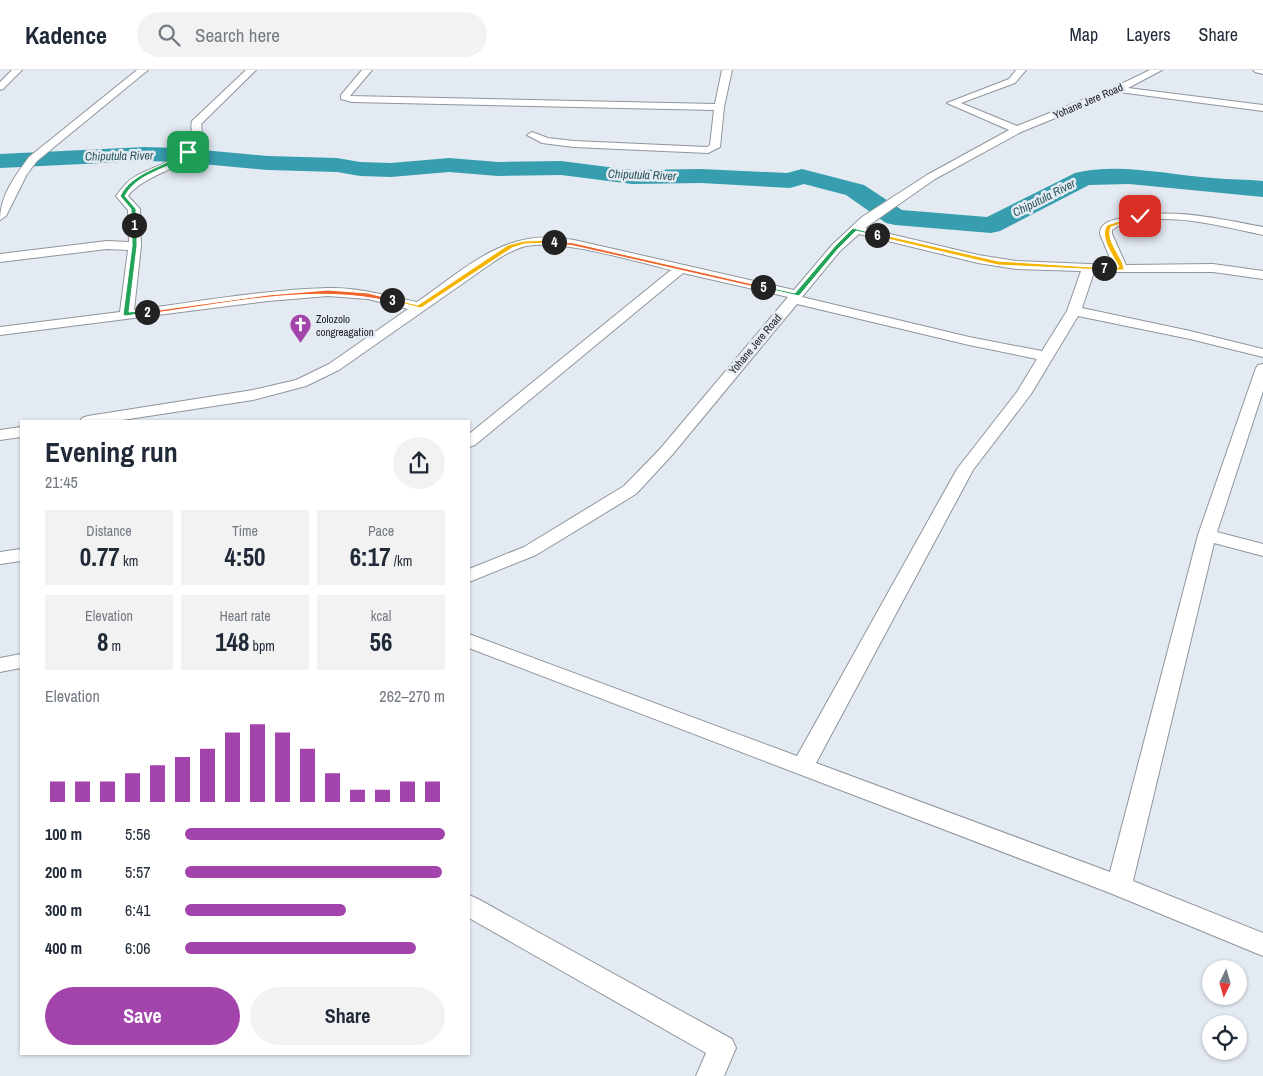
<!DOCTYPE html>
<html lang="en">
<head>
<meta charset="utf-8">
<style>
  :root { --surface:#fff; --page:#f2f2f3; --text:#1f2937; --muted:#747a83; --line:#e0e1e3; --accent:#a344ad }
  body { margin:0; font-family:"Archivo Narrow",sans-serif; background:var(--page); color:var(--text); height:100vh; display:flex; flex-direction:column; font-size:19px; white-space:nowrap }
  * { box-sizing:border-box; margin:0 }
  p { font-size:16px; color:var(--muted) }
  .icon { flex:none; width:28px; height:28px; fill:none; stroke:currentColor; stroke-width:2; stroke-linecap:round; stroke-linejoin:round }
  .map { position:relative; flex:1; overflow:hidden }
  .sheet { position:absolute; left:20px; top:350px; width:450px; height:635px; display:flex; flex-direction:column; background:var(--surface); border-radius:0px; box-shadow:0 1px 4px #0004 }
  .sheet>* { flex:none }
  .needle { width:32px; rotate:185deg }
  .buttons { position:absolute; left:1202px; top:890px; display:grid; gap:10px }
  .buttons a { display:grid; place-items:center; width:45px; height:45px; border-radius:50%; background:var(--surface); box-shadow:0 1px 4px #0004; font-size:25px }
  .pin { position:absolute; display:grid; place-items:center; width:42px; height:42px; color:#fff; margin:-21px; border-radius:10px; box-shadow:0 2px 8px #0006 }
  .km { position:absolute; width:25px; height:25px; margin:-12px; border-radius:50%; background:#222; color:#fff; font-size:14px; line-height:25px; text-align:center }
  .round { display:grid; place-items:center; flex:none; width:52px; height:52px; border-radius:26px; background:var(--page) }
  .summary { display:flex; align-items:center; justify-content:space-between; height:85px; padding:0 25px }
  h1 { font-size:28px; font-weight:800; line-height:38px }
  .figures { display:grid; grid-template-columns:repeat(3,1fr); gap:8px; height:85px; padding:5px 25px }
  .figures div { display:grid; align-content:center; border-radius:0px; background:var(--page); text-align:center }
  .figures b { font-size:25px; font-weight:800 }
  .figures small { font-size:14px; font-weight:400 }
  .figures p { font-size:14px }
  .chart { height:140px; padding:10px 25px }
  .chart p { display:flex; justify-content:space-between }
  .chart svg { width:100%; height:90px; margin-top:5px; stroke:var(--accent); stroke-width:6 }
  .cta { display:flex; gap:10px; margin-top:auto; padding:10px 25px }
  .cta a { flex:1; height:58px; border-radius:30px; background:var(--accent); color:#fff; font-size:20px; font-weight:800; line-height:58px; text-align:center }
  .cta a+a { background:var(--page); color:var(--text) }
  ul { padding:0 25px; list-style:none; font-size:16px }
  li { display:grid; grid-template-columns:80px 60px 1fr; align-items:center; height:38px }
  li i { height:12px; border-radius:6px; background:var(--accent) }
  header { display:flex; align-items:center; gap:30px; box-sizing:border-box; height:70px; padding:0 25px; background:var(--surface); border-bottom:1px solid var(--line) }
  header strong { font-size:24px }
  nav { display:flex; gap:28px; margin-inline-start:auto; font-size:18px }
  .search { width:350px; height:45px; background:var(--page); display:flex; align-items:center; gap:12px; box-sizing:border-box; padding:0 18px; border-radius:28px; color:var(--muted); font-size:19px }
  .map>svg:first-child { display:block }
</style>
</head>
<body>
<header>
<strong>Kadence</strong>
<div class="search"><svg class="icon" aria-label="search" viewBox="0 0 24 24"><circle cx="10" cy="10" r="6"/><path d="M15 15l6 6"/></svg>Search here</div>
<nav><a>Map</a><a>Layers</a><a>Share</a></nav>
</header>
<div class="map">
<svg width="1263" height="1006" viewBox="0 0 1263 1006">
  <rect width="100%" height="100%" fill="#e4eaf2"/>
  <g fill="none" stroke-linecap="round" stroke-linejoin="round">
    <path fill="#369eae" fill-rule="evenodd" d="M 144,77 L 181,78 L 268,86 L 337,88 L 360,92 L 391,93 L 449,88 L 498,92 L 561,91 L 632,100 L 701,99 L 787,103 L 802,99 L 864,115 L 902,140 L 987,147 L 1075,103 C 1118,92 1170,105 1213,108 C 1230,110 1246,109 1263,111 L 1263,127 L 1129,114 L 1089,115 L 1000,161 L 991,163 L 895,155 L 886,153 L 846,125 L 804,114 L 790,118 L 701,113 L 632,114 L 561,105 L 498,106 L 449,102 L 391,107 L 360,106 L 337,102 L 268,100 L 181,92 L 144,91 L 0,98 L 0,84 Z"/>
    <defs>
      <path id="street" d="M 12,0 L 22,0 L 3,19 L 0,20 L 0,12 Z
        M 137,0 L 148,0 L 37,91 L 27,104 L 6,146 L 0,150 C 0,126 15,106 29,87 Z
        M 246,0 L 256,0 L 201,54 C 209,99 150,97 128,126 L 140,139 L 141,176 L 134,240 C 197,232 263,220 327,218 C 358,217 388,226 417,232 C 451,209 486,176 528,169 C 543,166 559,168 574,170 L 794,220 L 832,175 L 862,147 L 927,105 L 1009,60 L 947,33 L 1009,9 L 1016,0 L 1026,0 L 1015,13 L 961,33 L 1017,56 L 1115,17 L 1150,0 L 1162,0 L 1128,18 L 1263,35 L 1263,41 L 1119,22 L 1021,62 L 935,109 L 865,158 L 978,185 L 1016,191 L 1113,195 L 1100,164 C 1100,152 1113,150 1122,148 C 1171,137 1215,148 1263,157 L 1263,165 C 1216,155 1165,140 1118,156 L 1112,160 L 1112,164 L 1126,195 L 1213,194 L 1263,201 L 1263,209 L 1213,202 L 1094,202 L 1082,238 L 1190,261 L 1263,279 L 1263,287 L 1190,269 L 1078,246 L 1031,324 L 973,400 L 816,693 L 1110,802 L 1198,465 L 1256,298 L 1258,295 L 1263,294 L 1263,321 L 1217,462 L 1263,474 L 1263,486 L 1214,473 L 1133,811 L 1263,863 L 1263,886 L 1110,823 L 469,578 L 469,564 L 797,686 L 957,399 L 1017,322 L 1037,289 L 969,275 L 797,234 L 672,385 L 636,424 L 536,485 L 469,512 L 469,499 L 524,477 L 624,416 L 660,379 L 788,227 L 683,203 L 475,375 L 469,377 L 469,364 L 671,200 C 633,191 563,169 526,176 C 514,179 502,186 492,193 L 339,300 L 306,316 L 253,330 L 116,351 L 80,351 L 82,348 L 88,346 L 253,320 L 296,310 L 329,294 L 408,239 L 368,229 L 328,226 L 268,231 L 0,265 L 0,257 L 120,242 L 128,180 L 107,179 L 0,192 L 0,184 L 107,171 L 129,172 L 128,140 L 116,126 C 122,118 127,111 136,106 C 153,96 179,92 190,74 C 194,66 190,58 192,51 ZM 859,164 L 978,193 L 1016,199 L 1081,201 L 1067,241 L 1042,281 L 969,267 L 802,227 L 840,181 Z
        M 362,0 L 372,0 L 350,26 L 715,34 L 722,0 L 732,0 L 724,37 L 720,77 L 708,83 L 574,77 L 542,73 L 527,65 L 532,62 L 548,68 L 574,71 L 707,77 L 710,75 L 714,40 L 352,32 L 341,29 L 341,25 Z
        M 1253,0 L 1263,0 L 1263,4 L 1255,2 Z
        M 21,357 L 21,367 L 0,370 L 0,360 Z
        M 21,479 L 21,491 L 0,494 L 0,482 Z
        M 21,584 L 21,598 L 0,602 L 0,588 Z
        M 469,825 L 478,829 L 732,969 L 736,978 L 724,1006 L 696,1006 L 706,983 L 469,848 Z"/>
    </defs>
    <use href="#street" stroke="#8f959c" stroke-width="2"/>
    <use href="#street" fill="#fff" fill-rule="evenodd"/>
  </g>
  <path fill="#22a559" stroke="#fff" d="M 187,81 L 191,82 C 171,100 138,101 125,126 L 136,139 L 137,155 L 132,156 L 131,139 L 120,126 C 133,101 165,97 187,81 Z"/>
  <path fill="#22a559" stroke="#fff" d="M 132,153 L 137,155 L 137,176 L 129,242 L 147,240 L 150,242 L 126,246 L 123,245 L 132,176 Z"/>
  <path fill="#f0652b" stroke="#fff" d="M 328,220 L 368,223 L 395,230 L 392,232 C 312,213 227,234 147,244 L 144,242 L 268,225 Z"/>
  <path fill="#f5b400" stroke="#fff" d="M 554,170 L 556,173 L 524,174 L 512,178 L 421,238 L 389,230 L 392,229 L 418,235 L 508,175 L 524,171 Z"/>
  <path fill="#f0652b" stroke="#fff" d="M 552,171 L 574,173 L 766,217 L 763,219 L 574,176 L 554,173 Z"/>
  <path fill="#22a559" stroke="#fff" d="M 853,158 L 880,165 L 877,166 L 856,161 L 838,179 L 799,226 L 760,217 L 763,216 L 795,223 L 835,176 Z"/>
  <path fill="#f5b400" stroke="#fff" d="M 875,163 L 998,191 L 1107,198 L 1104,200 L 998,195 L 875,166 Z"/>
  <path fill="#f5b400" stroke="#fff" d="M 1140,145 L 1142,147 L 1111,157 C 1105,172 1123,186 1124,200 L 1102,200 L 1104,197 L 1119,197 C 1113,185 1099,168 1107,155 Z"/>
  <defs>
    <symbol id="church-pin" viewBox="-11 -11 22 30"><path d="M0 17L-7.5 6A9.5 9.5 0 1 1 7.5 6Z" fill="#a344ad" stroke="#e4eaf2"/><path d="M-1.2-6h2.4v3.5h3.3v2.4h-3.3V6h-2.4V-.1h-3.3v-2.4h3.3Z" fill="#fff"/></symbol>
  </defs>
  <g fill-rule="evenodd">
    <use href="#church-pin" x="288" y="242" width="25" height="34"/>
  </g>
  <g text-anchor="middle" stroke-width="5" stroke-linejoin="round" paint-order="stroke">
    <g font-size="11" fill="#202326" stroke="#e4eaf2">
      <text transform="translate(1088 31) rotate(-23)" y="4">Yohane Jere Road</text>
      <text transform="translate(755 274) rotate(-50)" y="4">Yohane Jere Road</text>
    </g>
    <g font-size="11" fill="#202326" stroke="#e4eaf2" text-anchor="start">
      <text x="316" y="253">Zolozolo<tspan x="316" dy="13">congreagation</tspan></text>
    </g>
    <g font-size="12" font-style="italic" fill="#2a565d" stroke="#e4eaf2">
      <text transform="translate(119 86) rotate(-1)" y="4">Chiputula River</text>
      <text transform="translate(642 105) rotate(2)" y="4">Chiputula River</text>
      <text transform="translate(1044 128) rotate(-27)" y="4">Chiputula River</text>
    </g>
  </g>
</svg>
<div class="buttons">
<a><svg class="needle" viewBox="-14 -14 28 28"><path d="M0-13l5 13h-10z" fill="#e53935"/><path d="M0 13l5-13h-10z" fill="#747a83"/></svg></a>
<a><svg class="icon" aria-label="locate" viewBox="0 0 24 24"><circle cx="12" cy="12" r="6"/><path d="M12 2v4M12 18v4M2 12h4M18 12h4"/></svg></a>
</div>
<div class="pin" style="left:188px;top:82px;background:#1e9e55"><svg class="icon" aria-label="arrive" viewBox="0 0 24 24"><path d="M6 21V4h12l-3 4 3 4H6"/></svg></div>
<div class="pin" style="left:1140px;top:146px;background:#d93025"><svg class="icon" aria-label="check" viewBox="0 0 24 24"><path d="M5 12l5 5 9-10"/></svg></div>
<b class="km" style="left:134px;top:155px">1</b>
<b class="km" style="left:147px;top:242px">2</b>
<b class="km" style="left:392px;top:230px">3</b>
<b class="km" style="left:554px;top:172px">4</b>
<b class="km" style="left:763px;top:217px">5</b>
<b class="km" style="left:877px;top:165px">6</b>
<b class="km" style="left:1104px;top:198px">7</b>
<section class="sheet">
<div class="summary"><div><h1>Evening run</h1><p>21:45</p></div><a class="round"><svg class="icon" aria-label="share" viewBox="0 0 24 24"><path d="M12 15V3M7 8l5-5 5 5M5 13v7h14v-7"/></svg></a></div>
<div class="figures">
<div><p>Distance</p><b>0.77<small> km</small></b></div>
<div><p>Time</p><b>4:50</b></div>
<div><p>Pace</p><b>6:17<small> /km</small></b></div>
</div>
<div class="figures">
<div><p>Elevation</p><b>8<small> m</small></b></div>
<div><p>Heart rate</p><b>148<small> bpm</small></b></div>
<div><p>kcal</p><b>56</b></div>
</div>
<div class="chart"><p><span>Elevation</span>262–270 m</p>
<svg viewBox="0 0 160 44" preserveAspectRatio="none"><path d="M5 44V34M15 44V34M25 44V34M35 44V30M45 44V26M55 44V22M65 44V18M75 44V10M85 44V6M95 44V10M105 44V18M115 44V30M125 44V38M135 44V38M145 44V34M155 44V34"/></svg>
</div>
<ul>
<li><b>100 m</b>5:56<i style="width:100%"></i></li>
<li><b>200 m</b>5:57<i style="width:99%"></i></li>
<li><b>300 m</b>6:41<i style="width:62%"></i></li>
<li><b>400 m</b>6:06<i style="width:89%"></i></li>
</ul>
<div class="cta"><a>Save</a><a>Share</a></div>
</section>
</div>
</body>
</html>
